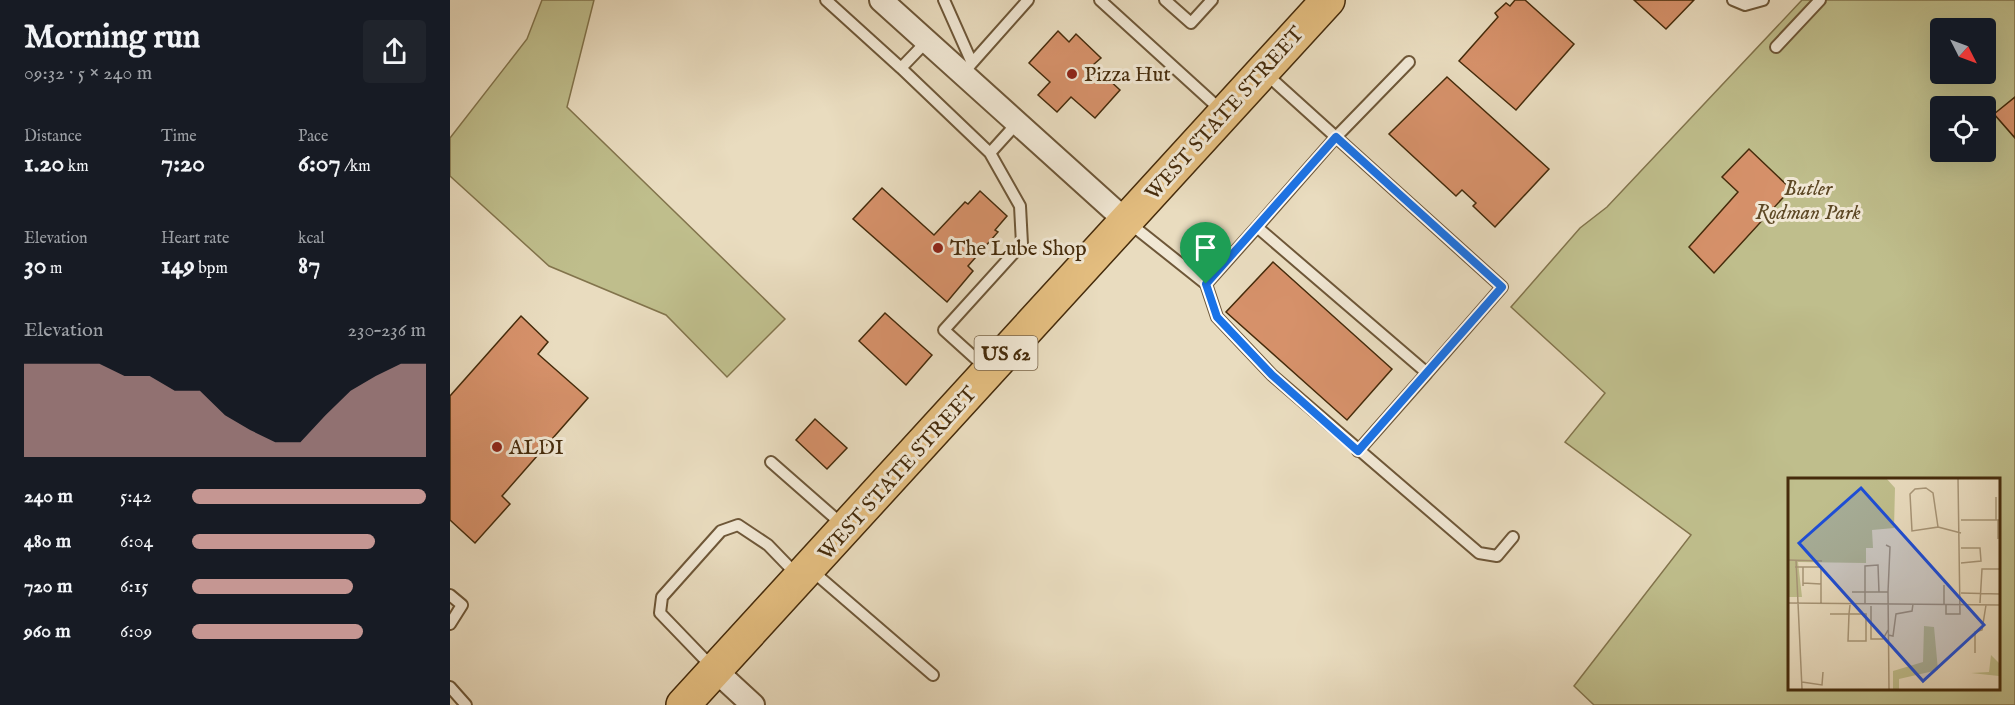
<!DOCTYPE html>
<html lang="en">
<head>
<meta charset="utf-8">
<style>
  :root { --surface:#171b24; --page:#20242c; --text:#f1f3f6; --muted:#9ea1a6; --accent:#c59692 }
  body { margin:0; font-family:"IM FELL English",serif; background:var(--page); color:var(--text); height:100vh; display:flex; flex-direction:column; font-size:22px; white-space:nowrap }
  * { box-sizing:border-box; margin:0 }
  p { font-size:20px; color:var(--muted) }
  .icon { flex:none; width:33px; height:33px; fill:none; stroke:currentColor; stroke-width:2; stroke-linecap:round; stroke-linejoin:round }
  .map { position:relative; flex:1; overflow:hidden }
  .details { display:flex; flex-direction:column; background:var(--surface); width:450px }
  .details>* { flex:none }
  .needle { width:39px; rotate:132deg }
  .tools { position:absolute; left:1480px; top:18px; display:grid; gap:12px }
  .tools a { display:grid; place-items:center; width:66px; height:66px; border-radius:6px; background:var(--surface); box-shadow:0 6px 24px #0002; font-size:30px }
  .pin { position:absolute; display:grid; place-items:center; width:51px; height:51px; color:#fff; margin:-62px -26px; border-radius:50% 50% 50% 0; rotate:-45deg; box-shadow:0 0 6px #0007 }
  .pin .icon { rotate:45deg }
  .round { display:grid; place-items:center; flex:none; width:63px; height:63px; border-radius:6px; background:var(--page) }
  .headline { display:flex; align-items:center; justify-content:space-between; height:102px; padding:0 24px }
  h1 { font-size:33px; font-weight:700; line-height:45px }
  .metrics { display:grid; grid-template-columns:repeat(3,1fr); gap:9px; height:102px; padding:6px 24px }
  .metrics div { display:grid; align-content:center }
  .metrics b { font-size:26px; font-weight:700 }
  .metrics small { font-size:16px; font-weight:400 }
  .metrics p { font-size:16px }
  .chart { height:168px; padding:12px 24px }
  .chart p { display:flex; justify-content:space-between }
  .chart svg { width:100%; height:108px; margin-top:6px; fill:var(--accent); opacity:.7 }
  ul { padding:0 24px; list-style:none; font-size:20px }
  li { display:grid; grid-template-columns:96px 72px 1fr; align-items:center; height:45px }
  li i { height:15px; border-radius:8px; background:var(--accent) }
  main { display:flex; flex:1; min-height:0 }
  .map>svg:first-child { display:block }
</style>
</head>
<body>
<main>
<section class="details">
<div class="headline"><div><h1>Morning run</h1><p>09:32 · 5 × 240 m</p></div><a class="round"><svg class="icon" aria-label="share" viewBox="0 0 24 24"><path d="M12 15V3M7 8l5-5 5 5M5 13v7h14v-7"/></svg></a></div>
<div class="metrics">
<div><p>Distance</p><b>1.20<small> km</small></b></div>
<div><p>Time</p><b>7:20</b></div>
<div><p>Pace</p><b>6:07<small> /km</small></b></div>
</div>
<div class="metrics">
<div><p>Elevation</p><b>30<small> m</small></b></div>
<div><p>Heart rate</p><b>149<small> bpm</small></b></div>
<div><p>kcal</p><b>87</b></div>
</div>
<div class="chart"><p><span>Elevation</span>230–236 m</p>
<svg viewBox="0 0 160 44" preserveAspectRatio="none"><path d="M0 44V6L10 6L20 6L30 6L40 11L50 11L60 17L70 17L80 27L90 33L100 38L110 38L120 27L130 17L140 11L150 6L160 6V44z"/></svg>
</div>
<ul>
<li><b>240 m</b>5:42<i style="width:100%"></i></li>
<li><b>480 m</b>6:04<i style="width:78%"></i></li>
<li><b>720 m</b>6:15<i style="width:69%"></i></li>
<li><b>960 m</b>6:09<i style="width:73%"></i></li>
</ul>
</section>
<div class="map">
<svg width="1565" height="705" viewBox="0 0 1565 705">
  <rect width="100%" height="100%" fill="#e9dcbf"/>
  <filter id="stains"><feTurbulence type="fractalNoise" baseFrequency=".00333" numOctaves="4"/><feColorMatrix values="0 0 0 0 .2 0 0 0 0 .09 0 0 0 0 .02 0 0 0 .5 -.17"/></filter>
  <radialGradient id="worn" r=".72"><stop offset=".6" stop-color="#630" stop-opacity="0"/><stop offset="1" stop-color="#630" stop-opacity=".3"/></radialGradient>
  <path fill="#bfbe8c" stroke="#82744c" stroke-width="1.5" fill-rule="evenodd" d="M 92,0 L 144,0 L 117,107 L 335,319 L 277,377 L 216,315 L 99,266 L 0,176 L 0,138 L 77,39 Z
    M 1352,0 L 1565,0 L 1565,705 L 1144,705 L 1124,686 L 1241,535 L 1115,442 L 1155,393 L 1061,307 L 1130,228 L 1157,207 ZM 1491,28 L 1536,28 L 1536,74 L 1491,74 ZM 1491,106 L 1536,106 L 1536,152 L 1491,152 ZM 1340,480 L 1548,480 L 1548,688 L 1340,688 Z"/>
  <path fill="#d6916a" stroke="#452b0b" stroke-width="1.5" d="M 1065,0 L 1075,0 L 1124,44 L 1066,110 L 1009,61 L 1048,17 L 1045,13 L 1056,3 L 1060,6 Z
    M 1184,0 L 1244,0 L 1216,29 Z
    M 608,31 L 619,42 L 626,34 L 651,58 L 643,65 L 670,90 L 645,118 L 621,97 L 607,112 L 588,95 L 600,82 L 579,63 Z
    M 997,77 L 1099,169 L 1045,227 L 1023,206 L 1026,203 L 1012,190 L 1006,196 L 939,134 Z
    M 1565,97 L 1565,138 L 1544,114 Z
    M 1299,149 L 1341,189 L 1264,273 L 1239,247 L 1288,192 L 1272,177 Z
    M 432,188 L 484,235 L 515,202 L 518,204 L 530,191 L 557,216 L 545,230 L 548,232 L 518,266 L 523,271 L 497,302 L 403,219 Z
    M 823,262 L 942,369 L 897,420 L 776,312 Z
    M 435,313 L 482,355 L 456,385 L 409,341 Z
    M 71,316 L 98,342 L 88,354 L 138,398 L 52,496 L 60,504 L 25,543 L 0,520 L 0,396 Z
    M 365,419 L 397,448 L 377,469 L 346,440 Z"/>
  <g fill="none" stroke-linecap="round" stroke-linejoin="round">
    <defs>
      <path id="service" d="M 376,0 L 451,68
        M 494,0 L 522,63 L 518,68
        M 650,0 L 772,111
        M 715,0 L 741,23 L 762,0
        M 1283,0 L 1295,5 L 1313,0
        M 477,41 L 451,68 L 540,153 L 570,206 L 572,244 L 494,330 L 536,368
        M 1326,47 L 1370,0
        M 522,63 L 578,0
        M 540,153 L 568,122
        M 678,222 L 756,284 L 807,227 L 977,373 L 1052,287 L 815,73
        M 807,227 L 886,137 L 959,62
        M 756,284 L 767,317 L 822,375 L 1029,553 L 1047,556 L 1063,537
        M 908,451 L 977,373
        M 321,462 L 394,526
        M 360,569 L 483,675
        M 0,595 L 12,605 L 0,624
        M 263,668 L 210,613 L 212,597 L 271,531 L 288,525 L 318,545 L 348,576
        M 0,687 L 16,705"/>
      <path id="minor" d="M 431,0 L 676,221
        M 265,670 L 303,705"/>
      <path id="trunk" d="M 233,705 L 878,0"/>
    </defs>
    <use href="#service" stroke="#6e5738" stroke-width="14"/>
    <use href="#minor" stroke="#6e5738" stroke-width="26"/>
    <use href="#trunk" stroke="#452b0b" stroke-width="36"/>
    <use href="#service" stroke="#f1e8d5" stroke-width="10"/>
    <use href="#minor" stroke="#f1e8d5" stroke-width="22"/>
    <use href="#trunk" stroke="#e4be80" stroke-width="33"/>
  </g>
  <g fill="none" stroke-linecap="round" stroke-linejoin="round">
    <defs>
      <path id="route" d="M 886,137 L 1052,287 L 908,451 L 822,375 L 767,317 L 756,284 Z"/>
    </defs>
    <use href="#route" stroke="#fff" stroke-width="12"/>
    <use href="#route" stroke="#1a73e8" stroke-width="8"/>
  </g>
  <g fill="#8f2418" stroke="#f1e8d5" stroke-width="2">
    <circle cx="622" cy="74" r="6"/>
    <circle cx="488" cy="248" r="6"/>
    <circle cx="47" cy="447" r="6"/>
  </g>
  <g text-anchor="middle" stroke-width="6" stroke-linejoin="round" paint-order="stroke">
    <rect fill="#f1e8d5" stroke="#796448" stroke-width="1.5" x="524.5" y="336" width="63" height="34" rx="4.5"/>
    <g font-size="20" font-weight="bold" fill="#452b0b">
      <text x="556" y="360">US 62</text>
    </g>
    <g font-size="21" fill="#452b0b" stroke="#f1e8d5" text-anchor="start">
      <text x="634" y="81">Pizza Hut</text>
      <text x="500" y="255">The Lube Shop</text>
      <text x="59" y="454">ALDI</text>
    </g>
    <g font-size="21" fill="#452b0b" stroke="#f1e8d5">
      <text transform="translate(774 113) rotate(-48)" y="7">WEST STATE STREET</text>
      <text transform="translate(447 473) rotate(-48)" y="7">WEST STATE STREET</text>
    </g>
    <g font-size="21" font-style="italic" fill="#5d4825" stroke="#f1e8d5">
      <text x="1358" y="195">Butler<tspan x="1358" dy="24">Rodman Park</tspan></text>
    </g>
  </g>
  <g transform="translate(1338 478)">
    <rect width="212" height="212" fill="#e9dcbf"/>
    <path d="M 0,0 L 98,0 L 107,10 L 106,50 L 84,52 L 85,70 L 78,70 L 78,85 L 10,84 L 14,119 L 0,119 ZM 136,148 L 146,149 L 150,192 L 111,201 L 111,211 L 105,211 L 105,193 L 135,184 ZM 203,177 L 211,185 L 211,198 L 183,195 L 201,194 Z" fill="#bfbe8c"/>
    <path fill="none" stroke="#a79577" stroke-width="1.5" d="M 138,10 L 145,15 L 150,49 L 124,53 L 122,16 L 127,11 ZM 208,19 L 208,42M 173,42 L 212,42M 150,49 L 173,55M 210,61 L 210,42M 98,67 L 102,69 L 100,114M 173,70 L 192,70 L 193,83 L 173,85M 0,82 L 34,83M 8,82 L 14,211M 7,89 L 15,89 L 15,108M 15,89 L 33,89 L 33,125M 15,105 L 33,106M 156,107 L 156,126M 64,114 L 91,114M 173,115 L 212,116M 0,125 L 212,127M 77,125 L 77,88 L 90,87 L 91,114 L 100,114 L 101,211M 192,125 L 194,91 L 212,91M 158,126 L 158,136 L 172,136 L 170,0M 83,128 L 83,161 L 95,161 L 100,152M 42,136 L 61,136 L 60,163 L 78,163 L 78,136 L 61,136 L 62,127M 100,157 L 105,158 L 108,136 L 124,133 L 125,126M 187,175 L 187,154 L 194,152 L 198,127M 14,204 L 34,207 L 35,194"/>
    <path fill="#1d4ed8" fill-opacity="0.15" stroke="#1d4ed8" stroke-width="3" d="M 73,10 L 196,147 L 135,203 L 11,65 Z"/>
    <rect width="212" height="212" fill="none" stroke="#452b0b" stroke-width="3"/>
  </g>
  <rect width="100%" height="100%" filter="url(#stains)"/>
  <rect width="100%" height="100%" fill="url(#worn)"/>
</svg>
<div class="tools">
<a><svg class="needle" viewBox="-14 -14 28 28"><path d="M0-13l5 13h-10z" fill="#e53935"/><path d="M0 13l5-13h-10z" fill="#9ea1a6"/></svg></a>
<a><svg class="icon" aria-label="locate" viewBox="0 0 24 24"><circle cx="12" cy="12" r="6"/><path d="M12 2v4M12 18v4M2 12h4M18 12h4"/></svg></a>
</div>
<div class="pin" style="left:756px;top:284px;background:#1e9e55"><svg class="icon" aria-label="arrive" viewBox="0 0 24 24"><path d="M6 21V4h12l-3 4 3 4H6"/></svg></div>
</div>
</main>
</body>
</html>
